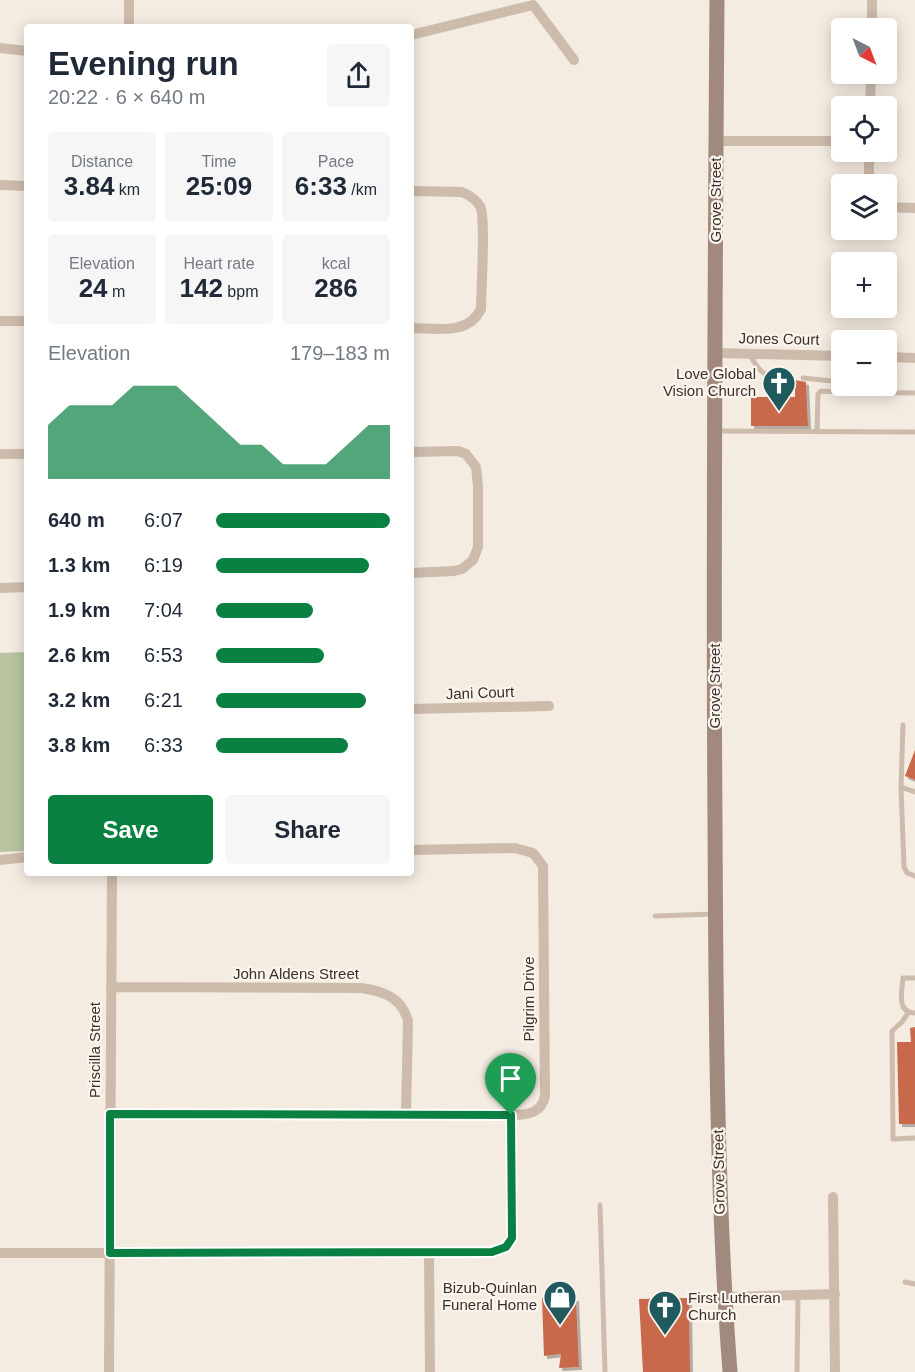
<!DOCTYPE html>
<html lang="en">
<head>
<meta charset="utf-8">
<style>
  :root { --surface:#fff; --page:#f6f6f7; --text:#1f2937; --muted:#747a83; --accent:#0b8043 }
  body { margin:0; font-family:Arial,sans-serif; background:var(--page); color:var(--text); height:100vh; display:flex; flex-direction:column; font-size:22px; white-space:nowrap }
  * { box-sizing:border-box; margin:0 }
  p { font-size:20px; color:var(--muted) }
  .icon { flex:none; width:33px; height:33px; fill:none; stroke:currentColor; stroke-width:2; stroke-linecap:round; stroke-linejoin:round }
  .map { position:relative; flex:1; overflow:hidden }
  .sheet { position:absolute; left:24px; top:24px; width:390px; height:852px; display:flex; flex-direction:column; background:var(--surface); border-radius:6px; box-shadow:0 3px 15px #0003 }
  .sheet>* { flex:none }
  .needle { width:39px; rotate:138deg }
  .tools { position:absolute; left:831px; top:18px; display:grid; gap:12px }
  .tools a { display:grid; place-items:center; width:66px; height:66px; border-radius:6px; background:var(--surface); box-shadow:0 3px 15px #0003; font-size:30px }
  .pin { position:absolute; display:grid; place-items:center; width:51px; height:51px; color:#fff; margin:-62px -26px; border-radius:50% 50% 50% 0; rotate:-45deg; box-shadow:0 0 6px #0007 }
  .pin .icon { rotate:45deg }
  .round { display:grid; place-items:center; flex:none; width:63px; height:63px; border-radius:6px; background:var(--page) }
  .headline { display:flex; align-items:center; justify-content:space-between; height:102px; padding:0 24px }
  h1 { font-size:33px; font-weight:700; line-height:45px }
  .stats { display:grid; grid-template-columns:repeat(3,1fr); gap:9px; height:102px; padding:6px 24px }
  .stats div { display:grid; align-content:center; border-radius:6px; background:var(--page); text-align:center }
  .stats b { font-size:26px; font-weight:700 }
  .stats small { font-size:16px; font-weight:400 }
  .stats p { font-size:16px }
  .chart { height:168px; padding:12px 24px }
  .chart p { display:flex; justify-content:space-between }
  .chart svg { width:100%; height:108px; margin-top:6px; fill:var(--accent); opacity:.7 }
  .cta { display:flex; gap:12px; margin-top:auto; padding:12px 24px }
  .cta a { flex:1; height:69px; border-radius:6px; background:var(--accent); color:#fff; font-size:24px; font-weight:700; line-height:69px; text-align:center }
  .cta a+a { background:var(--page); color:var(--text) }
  ul { padding:0 24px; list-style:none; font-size:20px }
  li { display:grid; grid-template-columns:96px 72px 1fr; align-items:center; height:45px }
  li i { height:15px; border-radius:8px; background:var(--accent) }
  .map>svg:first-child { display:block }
</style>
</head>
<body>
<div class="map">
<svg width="915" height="1372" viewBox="0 0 915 1372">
  <defs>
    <filter id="shadow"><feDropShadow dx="3" dy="3" stdDeviation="0" flood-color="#0004"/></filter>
  </defs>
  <rect width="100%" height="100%" fill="#f4ebe1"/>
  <path fill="#b8c4a0" d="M 27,652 L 27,851 L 0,852 L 0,653 Z"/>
  <path fill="#c8694b" filter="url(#shadow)" d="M 795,380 L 806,382 L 808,426 L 751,426 L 751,397 L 795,397 Z
    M 915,750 L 915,780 L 905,776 Z
    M 915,1027 L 915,1124 L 899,1124 L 897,1042 L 911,1042 L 910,1028 Z
    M 542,1298 L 576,1298 L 579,1367 L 559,1368 L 561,1354 L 544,1356 Z
    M 689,1298 L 690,1372 L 643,1372 L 639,1299 Z"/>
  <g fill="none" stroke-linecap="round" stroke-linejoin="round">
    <path stroke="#cdbbac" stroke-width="5" d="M 750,355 C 762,377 766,376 790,379
      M 841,356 L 840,392 L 915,393
      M 803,378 L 841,382
      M 716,431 L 915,432
      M 817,431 L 818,394 L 821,391 L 840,392
      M 903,725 L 901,787 L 904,867 L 907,873 L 915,876
      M 901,787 L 915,792
      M 655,916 L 714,914
      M 915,978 L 903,978 C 902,991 896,1013 915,1013
      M 908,1013 L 902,1022 L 892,1031 L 893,1139 L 915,1138
      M 600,1205 L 605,1372
      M 905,1282 L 915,1284
      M 797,1372 L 798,1296"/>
    <path stroke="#cdbbac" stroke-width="10" d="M 129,0 L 129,27
      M 533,5 L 574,60
      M 872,28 L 872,0
      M 411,35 L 533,5
      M 0,48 L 27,51
      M 870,106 L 871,74
      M 716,141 L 842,141
      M 869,152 L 869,184
      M 0,185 L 27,186
      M 411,191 L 462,192 C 469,195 476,199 480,206 C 486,216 481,292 481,309 C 468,336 436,328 411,328
      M 886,207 L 915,208
      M 0,321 L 27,321
      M 716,353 L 842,356
      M 886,357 L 915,358
      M 411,452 L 458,451 L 466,454 L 476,467 L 478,486 L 478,547 L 473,560 L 462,569 L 454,571 L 411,573
      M 0,454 L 27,454
      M 0,588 L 27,587
      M 411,709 L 549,706
      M 0,860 L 27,857
      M 111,987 L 361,988 C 384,991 402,998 408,1021 L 406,1114
      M 110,1114 L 518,1115 C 531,1114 542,1111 545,1096 L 543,866 L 533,853 L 515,848 L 411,850
      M 833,1197 L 835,1372
      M 0,1253 L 492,1253 C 504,1249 511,1245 513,1232 L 511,1115
      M 429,1253 L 430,1372
      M 725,1297 L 835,1294
      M 109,1372 L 112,873"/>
    <path stroke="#a18a7d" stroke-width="15" d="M 717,0 C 715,274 713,547 715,821 C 716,1005 716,1188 730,1372"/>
  </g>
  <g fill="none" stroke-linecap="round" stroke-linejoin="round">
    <defs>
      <path id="route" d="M 110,1114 L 511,1115 L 512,1238 L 506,1247 L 492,1252 L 110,1253 Z"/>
    </defs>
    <use href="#route" stroke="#fff" stroke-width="12"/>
    <use href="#route" stroke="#0b8043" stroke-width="8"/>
  </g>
  <defs>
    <symbol id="church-pin" viewBox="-11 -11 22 30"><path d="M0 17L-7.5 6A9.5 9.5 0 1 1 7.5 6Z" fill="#1f5a5e" stroke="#fbf5ee"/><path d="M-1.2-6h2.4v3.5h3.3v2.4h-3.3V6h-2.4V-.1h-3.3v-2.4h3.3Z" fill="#fff"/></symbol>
    <symbol id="shop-pin" viewBox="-11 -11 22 30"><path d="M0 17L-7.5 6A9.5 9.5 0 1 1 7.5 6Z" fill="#1f5a5e" stroke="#fbf5ee"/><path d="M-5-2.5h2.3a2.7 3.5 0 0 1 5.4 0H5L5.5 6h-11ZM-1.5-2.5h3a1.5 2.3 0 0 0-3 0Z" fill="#fff"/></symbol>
  </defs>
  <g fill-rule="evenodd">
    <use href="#church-pin" x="760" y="364" width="38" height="52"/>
    <use href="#shop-pin" x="541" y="1278" width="38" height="52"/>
    <use href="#church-pin" x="646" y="1288" width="38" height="52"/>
  </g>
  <g text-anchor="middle" stroke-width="4.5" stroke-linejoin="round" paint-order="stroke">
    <g font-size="15" fill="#3b302b" stroke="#fbf5ee">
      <text transform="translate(716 200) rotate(-90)" y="5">Grove Street</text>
      <text transform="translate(779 339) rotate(1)" y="5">Jones Court</text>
      <text transform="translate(715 686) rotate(-90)" y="5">Grove Street</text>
      <text transform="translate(480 693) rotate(-2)" y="5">Jani Court</text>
      <text x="296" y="979">John Aldens Street</text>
      <text transform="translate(529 999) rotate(-90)" y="5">Pilgrim Drive</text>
      <text transform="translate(95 1050) rotate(-90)" y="5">Priscilla Street</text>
      <text transform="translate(719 1172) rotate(-91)" y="5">Grove Street</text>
    </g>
    <g font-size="15" fill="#3b302b" stroke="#fbf5ee" text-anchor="end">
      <text x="756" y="379">Love Global<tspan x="756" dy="17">Vision Church</tspan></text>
      <text x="537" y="1293">Bizub-Quinlan<tspan x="537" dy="17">Funeral Home</tspan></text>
      <text x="688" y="1303" text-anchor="start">First Lutheran<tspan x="688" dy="17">Church</tspan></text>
    </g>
  </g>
</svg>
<div class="tools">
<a><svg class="needle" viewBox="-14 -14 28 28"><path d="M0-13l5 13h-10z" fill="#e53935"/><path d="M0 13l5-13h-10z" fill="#747a83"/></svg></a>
<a><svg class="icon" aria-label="locate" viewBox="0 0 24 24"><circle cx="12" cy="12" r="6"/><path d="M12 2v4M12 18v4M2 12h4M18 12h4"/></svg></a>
<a><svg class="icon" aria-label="layers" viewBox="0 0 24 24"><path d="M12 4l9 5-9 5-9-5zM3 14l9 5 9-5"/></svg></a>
<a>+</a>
<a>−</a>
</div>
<div class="pin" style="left:511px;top:1115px;background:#1e9e55"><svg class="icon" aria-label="arrive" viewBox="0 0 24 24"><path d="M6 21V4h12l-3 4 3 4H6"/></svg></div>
<section class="sheet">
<div class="headline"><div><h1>Evening run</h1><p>20:22 · 6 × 640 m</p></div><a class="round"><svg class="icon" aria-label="share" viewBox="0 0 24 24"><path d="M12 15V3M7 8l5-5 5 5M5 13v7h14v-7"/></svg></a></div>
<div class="stats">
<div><p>Distance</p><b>3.84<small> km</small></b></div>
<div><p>Time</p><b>25:09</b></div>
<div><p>Pace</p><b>6:33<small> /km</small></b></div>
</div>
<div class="stats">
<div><p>Elevation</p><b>24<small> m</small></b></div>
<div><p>Heart rate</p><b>142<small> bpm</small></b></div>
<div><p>kcal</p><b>286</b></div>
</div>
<div class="chart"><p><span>Elevation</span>179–183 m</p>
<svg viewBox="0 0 160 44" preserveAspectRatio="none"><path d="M0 44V22L10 14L20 14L30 14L40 6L50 6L60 6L70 14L80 22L90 30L100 30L110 38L120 38L130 38L140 30L150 22L160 22V44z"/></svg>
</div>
<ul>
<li><b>640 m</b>6:07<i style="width:100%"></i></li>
<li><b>1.3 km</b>6:19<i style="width:88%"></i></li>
<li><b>1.9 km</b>7:04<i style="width:56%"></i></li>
<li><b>2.6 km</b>6:53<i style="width:62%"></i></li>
<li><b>3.2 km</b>6:21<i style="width:86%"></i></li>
<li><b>3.8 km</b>6:33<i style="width:76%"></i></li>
</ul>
<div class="cta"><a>Save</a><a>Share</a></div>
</section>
</div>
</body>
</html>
